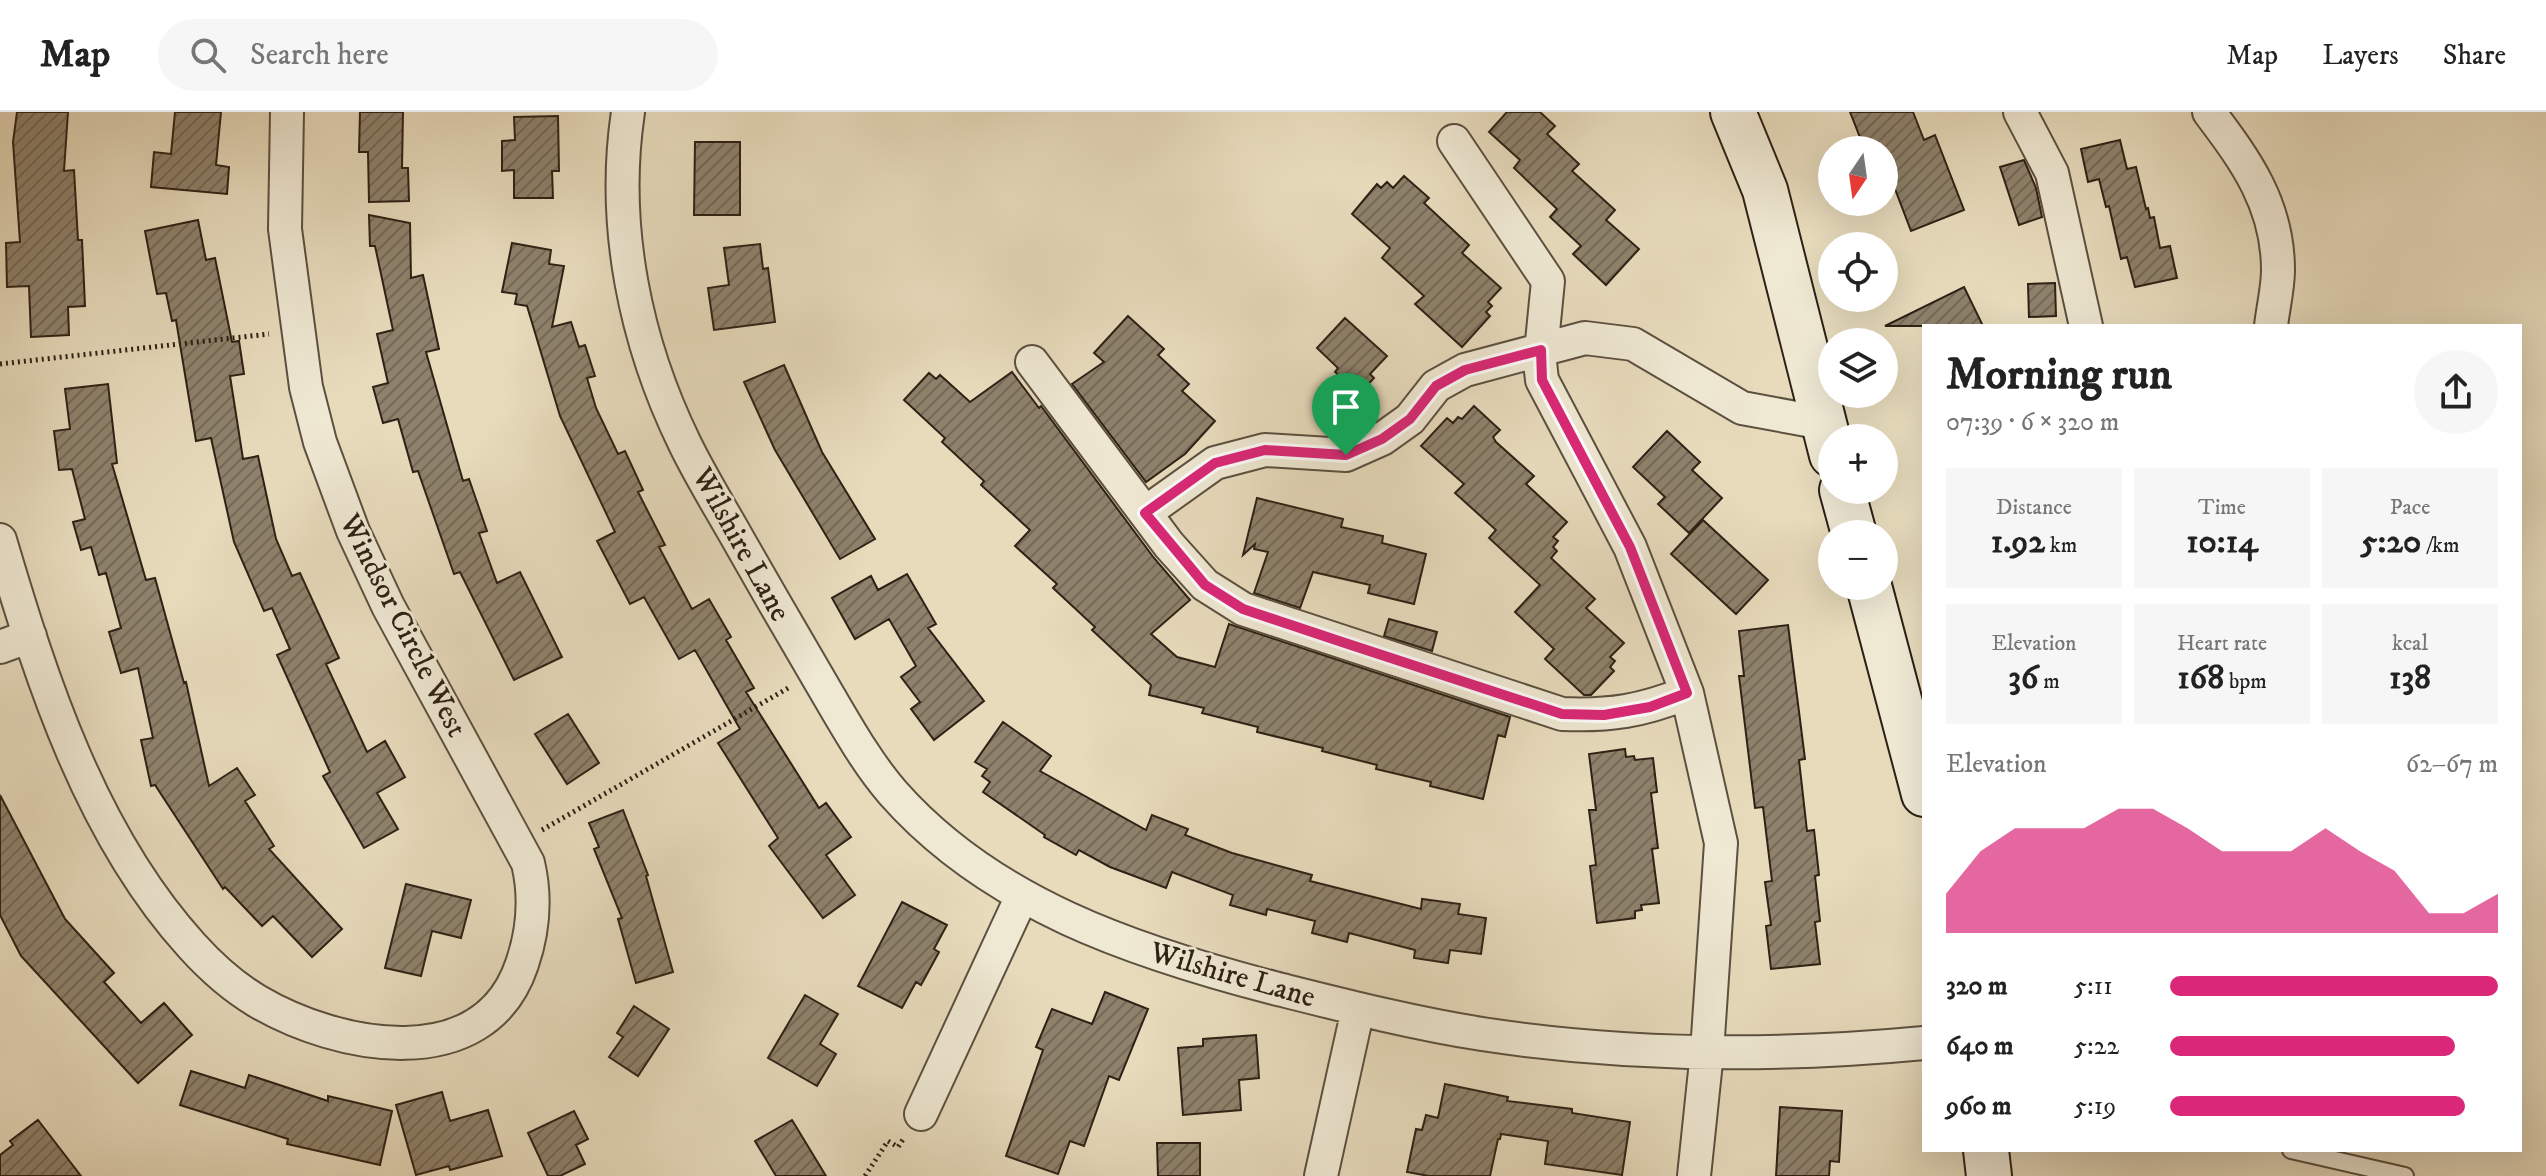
<!DOCTYPE html>
<html lang="en">
<head>
<meta charset="utf-8">
<style>
  :root { --surface:#fff; --page:#f6f6f6; --text:#222; --muted:#767676; --line:#e0e0e0; --accent:#db2777 }
  body { margin:0; font-family:"IM FELL DW Pica",serif; background:var(--page); color:var(--text); height:100vh; display:flex; flex-direction:column; font-size:30px; white-space:nowrap }
  * { box-sizing:border-box; margin:0 }
  p { font-size:26px; color:var(--muted) }
  .icon { flex:none; width:44px; height:44px; fill:none; stroke:currentColor; stroke-width:2; stroke-linecap:round; stroke-linejoin:round }
  .map { position:relative; flex:1; overflow:hidden }
  .sheet { position:absolute; left:1922px; top:212px; width:600px; height:828px; display:flex; flex-direction:column; background:var(--surface); border-radius:0px; box-shadow:0 8px 32px #0002 }
  .sheet>* { flex:none }
  .needle { width:52px; rotate:193deg }
  .buttons { position:absolute; left:1818px; top:24px; display:grid; gap:16px }
  .buttons a { display:grid; place-items:center; width:80px; height:80px; border-radius:50%; background:var(--surface); box-shadow:0 8px 32px #0002; font-size:40px }
  .pin { position:absolute; display:grid; place-items:center; width:68px; height:68px; color:#fff; margin:-82px -34px; border-radius:50% 50% 50% 0; rotate:-45deg; box-shadow:0 0 8px #0007 }
  .pin .icon { rotate:45deg }
  .round { display:grid; place-items:center; flex:none; width:84px; height:84px; border-radius:42px; background:var(--page) }
  .summary { display:flex; align-items:center; justify-content:space-between; height:136px; padding:0 24px }
  h1 { font-size:44px; font-weight:700; line-height:60px }
  .figures { display:grid; grid-template-columns:repeat(3,1fr); gap:12px; height:136px; padding:8px 24px }
  .figures div { display:grid; align-content:center; border-radius:0px; background:var(--page); text-align:center }
  .figures b { font-size:34px; font-weight:700 }
  .figures small { font-size:22px; font-weight:400 }
  .figures p { font-size:22px }
  .chart { height:224px; padding:16px 24px }
  .chart p { display:flex; justify-content:space-between }
  .chart svg { width:100%; height:144px; margin-top:8px; fill:var(--accent); opacity:.7 }
  ul { padding:0 24px; list-style:none; font-size:26px }
  li { display:grid; grid-template-columns:128px 96px 1fr; align-items:center; height:60px }
  li i { height:20px; border-radius:10px; background:var(--accent) }
  header { display:flex; align-items:center; gap:48px; box-sizing:border-box; height:112px; padding:0 40px; background:var(--surface); border-bottom:2px solid var(--line) }
  header strong { font-size:38px }
  nav { display:flex; gap:44px; margin-inline-start:auto; font-size:28px }
  .search { width:560px; height:72px; background:var(--page); display:flex; align-items:center; gap:20px; box-sizing:border-box; padding:0 28px; border-radius:44px; color:var(--muted); font-size:30px }
  .map>svg:first-child { display:block }
</style>
</head>
<body>
<header>
<strong>Map</strong>
<div class="search"><svg class="icon" aria-label="search" viewBox="0 0 24 24"><circle cx="10" cy="10" r="6"/><path d="M15 15l6 6"/></svg>Search here</div>
<nav><a>Map</a><a>Layers</a><a>Share</a></nav>
</header>
<div class="map">
<svg width="2546" height="1064" viewBox="0 0 2546 1064">
  <defs>
    <pattern id="building-hatch" width="6" height="6" patternUnits="userSpaceOnUse" patternTransform="scale(2)"><rect width="6" height="6" fill="#8e826c"/><path d="M-1 1l2-2M0 6l6-6M5 7l2-2" fill="none" stroke="#746a58"/></pattern>
  </defs>
  <rect width="100%" height="100%" fill="#e7dbbc"/>
  <filter id="stains"><feTurbulence type="fractalNoise" baseFrequency=".0025" numOctaves="4"/><feColorMatrix values="0 0 0 0 .2 0 0 0 0 .09 0 0 0 0 .02 0 0 0 .5 -.17"/></filter>
  <radialGradient id="worn" r=".72"><stop offset=".6" stop-color="#630" stop-opacity="0"/><stop offset="1" stop-color="#630" stop-opacity=".3"/></radialGradient>
  <path fill="url(#building-hatch)" stroke="#2e2115" stroke-width="2" d="M 17,0 L 68,0 L 64,59 L 74,58 L 78,128 L 82,128 L 85,194 L 68,195 L 69,223 L 31,225 L 29,174 L 7,175 L 6,131 L 20,130 L 13,30 Z
    M 175,0 L 221,0 L 216,53 L 229,55 L 227,82 L 151,75 L 154,40 L 171,42 Z
    M 360,0 L 403,0 L 402,56 L 408,56 L 409,89 L 369,90 L 368,40 L 359,40 Z
    M 1507,0 L 1540,0 L 1555,14 L 1547,22 L 1579,52 L 1572,59 L 1615,98 L 1606,108 L 1639,137 L 1606,173 L 1573,142 L 1581,134 L 1550,105 L 1557,97 L 1514,56 L 1520,48 L 1489,20 Z
    M 1850,0 L 1913,0 L 1924,28 L 1935,23 L 1964,98 L 1911,119 L 1884,48 L 1884,38 L 1865,38 Z
    M 558,4 L 559,59 L 552,59 L 553,86 L 514,86 L 514,58 L 502,59 L 502,29 L 515,28 L 514,5 Z
    M 2120,28 L 2127,57 L 2136,55 L 2146,97 L 2148,96 L 2150,106 L 2154,105 L 2160,136 L 2170,134 L 2177,166 L 2135,175 L 2127,145 L 2121,147 L 2109,94 L 2106,95 L 2099,67 L 2088,70 L 2081,37 Z
    M 695,30 L 740,30 L 740,103 L 694,103 Z
    M 2024,48 L 2036,76 L 2042,105 L 2019,113 L 2000,55 Z
    M 1404,64 L 1429,86 L 1424,91 L 1469,133 L 1462,141 L 1501,176 L 1488,190 L 1492,194 L 1486,200 L 1490,204 L 1462,235 L 1415,192 L 1424,184 L 1382,146 L 1390,136 L 1352,102 L 1377,72 L 1381,76 L 1387,70 L 1393,76 Z
    M 369,103 L 410,111 L 411,166 L 423,163 L 439,237 L 426,240 L 463,369 L 469,367 L 487,419 L 479,421 L 497,471 L 520,460 L 562,545 L 514,568 L 460,460 L 454,462 L 418,359 L 413,360 L 398,307 L 383,311 L 373,275 L 388,271 L 377,222 L 393,218 L 375,134 L 370,134 Z
    M 198,108 L 206,148 L 215,146 L 232,230 L 239,229 L 244,262 L 230,264 L 243,347 L 258,344 L 276,427 L 292,464 L 300,461 L 339,546 L 326,552 L 367,640 L 385,629 L 405,665 L 377,681 L 398,717 L 364,736 L 323,664 L 330,660 L 277,543 L 290,537 L 272,496 L 264,499 L 234,430 L 211,326 L 196,329 L 176,208 L 172,209 L 166,181 L 157,182 L 145,119 Z
    M 512,131 L 551,138 L 549,152 L 564,154 L 552,215 L 571,210 L 579,235 L 585,233 L 595,264 L 587,266 L 596,296 L 618,342 L 625,339 L 643,378 L 638,380 L 665,433 L 659,435 L 692,497 L 709,487 L 731,525 L 726,528 L 754,576 L 746,580 L 819,696 L 826,691 L 851,725 L 826,743 L 855,783 L 823,806 L 769,734 L 778,726 L 718,631 L 740,617 L 695,538 L 679,547 L 644,485 L 630,492 L 597,429 L 615,420 L 560,304 L 527,194 L 515,192 L 517,182 L 502,180 Z
    M 760,132 L 763,157 L 768,156 L 775,210 L 714,218 L 708,176 L 729,173 L 724,136 Z
    M 2055,171 L 2056,204 L 2029,205 L 2028,172 Z
    M 1964,175 L 1983,214 L 1885,214 Z
    M 1128,204 L 1164,237 L 1158,243 L 1189,272 L 1182,279 L 1215,309 L 1185,342 L 1146,370 L 1072,272 L 1104,250 L 1094,241 Z
    M 1345,206 L 1387,244 L 1370,262 L 1374,266 L 1359,282 L 1335,260 L 1338,256 L 1317,236 Z
    M 784,253 L 822,340 L 875,427 L 840,447 L 775,338 L 744,270 Z
    M 1012,260 L 1039,296 L 1041,294 L 1154,446 L 1190,488 L 1151,522 L 1177,545 L 1215,555 L 1229,512 L 1510,605 L 1505,625 L 1498,623 L 1483,687 L 1430,674 L 1431,670 L 1376,657 L 1377,653 L 1322,639 L 1323,636 L 1257,620 L 1258,615 L 1202,601 L 1204,596 L 1149,583 L 1151,573 L 1092,518 L 1095,515 L 1053,476 L 1057,472 L 1015,434 L 1030,418 L 981,373 L 984,369 L 942,330 L 945,326 L 904,288 L 929,261 L 936,267 L 940,263 L 970,290 Z
    M 108,272 L 117,351 L 112,352 L 146,468 L 155,466 L 184,571 L 186,570 L 209,674 L 237,656 L 255,683 L 245,689 L 274,734 L 269,737 L 342,817 L 312,845 L 273,804 L 262,814 L 225,775 L 223,777 L 155,673 L 151,674 L 141,628 L 153,626 L 138,556 L 121,561 L 109,520 L 121,516 L 106,461 L 99,463 L 91,435 L 81,438 L 73,410 L 85,407 L 72,357 L 59,358 L 54,319 L 70,317 L 65,277 Z
    M 1474,294 L 1500,318 L 1493,325 L 1496,330 L 1534,364 L 1526,372 L 1567,410 L 1553,425 L 1558,429 L 1553,435 L 1557,439 L 1551,446 L 1595,487 L 1586,496 L 1624,531 L 1610,545 L 1615,549 L 1610,555 L 1614,559 L 1591,583 L 1584,583 L 1545,547 L 1554,537 L 1515,500 L 1540,473 L 1489,426 L 1496,418 L 1455,381 L 1464,372 L 1421,334 L 1447,306 L 1453,311 L 1458,305 L 1462,307 Z
    M 1667,319 L 1700,350 L 1692,358 L 1722,386 L 1689,421 L 1658,392 L 1665,385 L 1633,355 Z
    M 1257,386 L 1343,407 L 1341,415 L 1383,424 L 1382,431 L 1426,442 L 1414,492 L 1368,481 L 1370,473 L 1313,460 L 1300,496 L 1254,481 L 1268,440 L 1254,437 L 1255,432 L 1243,443 Z
    M 1703,408 L 1768,468 L 1736,502 L 1671,442 Z
    M 907,462 L 936,512 L 928,516 L 984,589 L 934,628 L 911,597 L 920,590 L 901,565 L 916,554 L 889,507 L 855,527 L 832,486 L 871,464 L 878,478 Z
    M 1389,507 L 1437,520 L 1432,539 L 1384,524 Z
    M 1788,513 L 1805,647 L 1799,648 L 1807,719 L 1814,718 L 1819,763 L 1815,764 L 1820,809 L 1815,810 L 1820,852 L 1771,857 L 1766,814 L 1771,813 L 1765,770 L 1772,769 L 1763,695 L 1755,696 L 1739,564 L 1744,564 L 1739,519 Z
    M 568,602 L 599,651 L 567,672 L 535,622 Z
    M 1003,610 L 1051,644 L 1040,659 L 1146,718 L 1152,703 L 1188,717 L 1185,723 L 1232,741 L 1312,763 L 1310,769 L 1421,797 L 1422,787 L 1460,792 L 1458,802 L 1486,806 L 1481,842 L 1450,838 L 1448,851 L 1414,846 L 1415,838 L 1349,821 L 1347,830 L 1312,821 L 1315,809 L 1267,797 L 1266,803 L 1230,793 L 1233,783 L 1172,760 L 1166,776 L 1110,755 L 1079,738 L 1076,743 L 1044,725 L 1045,723 L 983,680 L 990,670 L 982,664 L 987,657 L 975,650 Z
    M 1625,637 L 1626,645 L 1634,644 L 1635,648 L 1653,646 L 1657,680 L 1651,681 L 1658,736 L 1652,737 L 1659,791 L 1641,793 L 1642,798 L 1635,799 L 1635,806 L 1597,811 L 1590,754 L 1596,753 L 1589,698 L 1596,698 L 1589,642 Z
    M 0,683 L 65,807 L 114,861 L 104,870 L 141,911 L 164,891 L 192,923 L 138,971 L 21,844 L 0,803 Z
    M 623,698 L 648,763 L 646,764 L 673,860 L 636,871 L 618,807 L 622,806 L 594,737 L 599,735 L 589,711 Z
    M 406,772 L 471,788 L 461,826 L 432,819 L 421,864 L 385,856 Z
    M 902,790 L 947,813 L 934,837 L 939,840 L 921,873 L 916,870 L 902,896 L 858,874 Z
    M 1105,880 L 1148,897 L 1119,968 L 1109,964 L 1084,1034 L 1070,1029 L 1058,1062 L 1006,1044 L 1043,938 L 1036,935 L 1052,897 L 1092,912 Z
    M 805,883 L 838,902 L 820,932 L 836,942 L 817,974 L 768,946 Z
    M 634,894 L 669,917 L 638,964 L 609,945 L 623,925 L 617,921 Z
    M 1256,923 L 1259,966 L 1239,968 L 1241,998 L 1183,1003 L 1178,936 L 1203,934 L 1203,927 Z
    M 191,959 L 245,976 L 249,963 L 328,989 L 328,984 L 392,999 L 380,1053 L 287,1032 L 288,1027 L 180,993 Z
    M 1445,972 L 1508,985 L 1507,989 L 1572,997 L 1572,1001 L 1630,1010 L 1622,1063 L 1545,1052 L 1548,1029 L 1501,1022 L 1500,1027 L 1498,1027 L 1490,1064 L 1429,1064 L 1407,1060 L 1416,1017 L 1422,1018 L 1426,1003 L 1438,1006 Z
    M 442,980 L 450,1009 L 488,998 L 502,1044 L 450,1058 L 449,1054 L 416,1063 L 396,993 Z
    M 1780,995 L 1842,999 L 1839,1050 L 1830,1049 L 1829,1064 L 1776,1064 Z
    M 574,999 L 588,1027 L 576,1033 L 585,1052 L 560,1064 L 548,1064 L 528,1021 Z
    M 38,1008 L 81,1064 L 0,1064 L 0,1043 L 13,1033 L 10,1029 Z
    M 792,1008 L 826,1064 L 776,1064 L 755,1029 Z
    M 1157,1031 L 1200,1031 L 1200,1064 L 1158,1064 Z"/>
  <g fill="none" stroke-linecap="round" stroke-linejoin="round">
    <defs>
      <path id="lane" d="M 2291,1038 L 2405,1064"/>
      <path id="street" d="M 628,0 C 611,113 635,230 685,332 C 701,365 721,397 739,429 C 768,480 797,530 827,581 C 847,615 867,651 893,681 C 991,792 1135,840 1274,876 C 1342,893 1412,911 1482,922 C 1627,944 1777,945 1924,931
        M 2020,0 L 2052,61 L 2086,214
        M 2209,0 C 2246,49 2278,93 2278,158 C 2278,176 2273,196 2271,214
        M 1454,29 L 1548,169 L 1540,250 L 1542,268 L 1630,435 L 1687,581 L 1721,731 L 1707,940 L 1694,1064
        M 1032,250 L 1169,433 L 1205,473 L 1243,497 L 1562,602 C 1611,604 1641,599 1687,581
        M 1145,401 L 1215,351 L 1265,338 L 1346,343 L 1382,327 L 1410,307 L 1436,274 L 1465,258 L 1585,226 L 1633,232 L 1742,296 L 1823,311
        M 0,428 C 42,570 91,723 192,834 C 211,855 232,874 257,889 C 336,936 484,966 522,852 C 533,820 536,785 528,751 L 388,494 L 353,419 L 320,330 L 306,275 L 285,117 L 287,0
        M 0,535 L 30,524
        M 921,1002 L 1022,784
        M 1321,1064 L 1358,897"/>
      <path id="secondary" d="M 1733,0 L 1765,78 L 1832,343
        M 1842,378 L 1854,422
        M 1869,474 L 1924,682
        M 1986,1038 L 1989,1064"/>
    </defs>
    <use href="#lane" stroke="#5c503f" stroke-width="20"/>
    <use href="#street" stroke="#5c503f" stroke-width="36"/>
    <use href="#secondary" stroke="#2e2115" stroke-width="48"/>
    <path stroke="#2e2115" stroke-width="5" stroke-dasharray="2 4" stroke-linecap="butt" d="M 0,252 L 269,222
      M 542,718 L 790,575
      M 865,1064 L 888,1029 L 898,1035 L 904,1026"/>
    <use href="#lane" stroke="#efe8d3" stroke-width="16"/>
    <use href="#street" stroke="#efe8d3" stroke-width="32"/>
    <use href="#secondary" stroke="#efe8d3" stroke-width="44"/>
  </g>
  <g fill="none" stroke-linecap="round" stroke-linejoin="round">
    <defs>
      <path id="route" d="M 1541,238 L 1542,268 L 1630,435 L 1687,581 L 1650,595 L 1604,603 L 1562,602 L 1342,530 L 1243,497 L 1205,473 L 1145,401 L 1215,351 L 1265,338 L 1346,343 L 1382,327 L 1410,307 L 1436,274 L 1465,258 Z"/>
    </defs>
    <use href="#route" stroke="#fff" stroke-width="16"/>
    <use href="#route" stroke="#db2777" stroke-width="10"/>
  </g>
  <g text-anchor="middle" stroke-width="6" stroke-linejoin="round" paint-order="stroke">
    <g font-size="30" fill="#2e2115" stroke="#efe8d3">
      <text transform="translate(742 432) rotate(61)" y="10">Wilshire Lane</text>
      <text transform="translate(404 513) rotate(63)" y="10">Windsor Circle West</text>
      <text transform="translate(1233 862) rotate(16)" y="10">Wilshire Lane</text>
    </g>
  </g>
  <rect width="100%" height="100%" filter="url(#stains)"/>
  <rect width="100%" height="100%" fill="url(#worn)"/>
</svg>
<div class="buttons">
<a><svg class="needle" viewBox="-14 -14 28 28"><path d="M0-13l5 13h-10z" fill="#e53935"/><path d="M0 13l5-13h-10z" fill="#767676"/></svg></a>
<a><svg class="icon" aria-label="locate" viewBox="0 0 24 24"><circle cx="12" cy="12" r="6"/><path d="M12 2v4M12 18v4M2 12h4M18 12h4"/></svg></a>
<a><svg class="icon" aria-label="layers" viewBox="0 0 24 24"><path d="M12 4l9 5-9 5-9-5zM3 14l9 5 9-5"/></svg></a>
<a>+</a>
<a>−</a>
</div>
<div class="pin" style="left:1346px;top:343px;background:#1e9e55"><svg class="icon" aria-label="arrive" viewBox="0 0 24 24"><path d="M6 21V4h12l-3 4 3 4H6"/></svg></div>
<section class="sheet">
<div class="summary"><div><h1>Morning run</h1><p>07:39 · 6 × 320 m</p></div><a class="round"><svg class="icon" aria-label="share" viewBox="0 0 24 24"><path d="M12 15V3M7 8l5-5 5 5M5 13v7h14v-7"/></svg></a></div>
<div class="figures">
<div><p>Distance</p><b>1.92<small> km</small></b></div>
<div><p>Time</p><b>10:14</b></div>
<div><p>Pace</p><b>5:20<small> /km</small></b></div>
</div>
<div class="figures">
<div><p>Elevation</p><b>36<small> m</small></b></div>
<div><p>Heart rate</p><b>168<small> bpm</small></b></div>
<div><p>kcal</p><b>138</b></div>
</div>
<div class="chart"><p><span>Elevation</span>62–67 m</p>
<svg viewBox="0 0 160 44" preserveAspectRatio="none"><path d="M0 44V32L10 19L20 12L30 12L40 12L50 6L60 6L70 12L80 19L90 19L100 19L110 12L120 19L130 25L140 38L150 38L160 32V44z"/></svg>
</div>
<ul>
<li><b>320 m</b>5:11<i style="width:100%"></i></li>
<li><b>640 m</b>5:22<i style="width:87%"></i></li>
<li><b>960 m</b>5:19<i style="width:90%"></i></li>
</ul>
</section>
</div>
</body>
</html>
